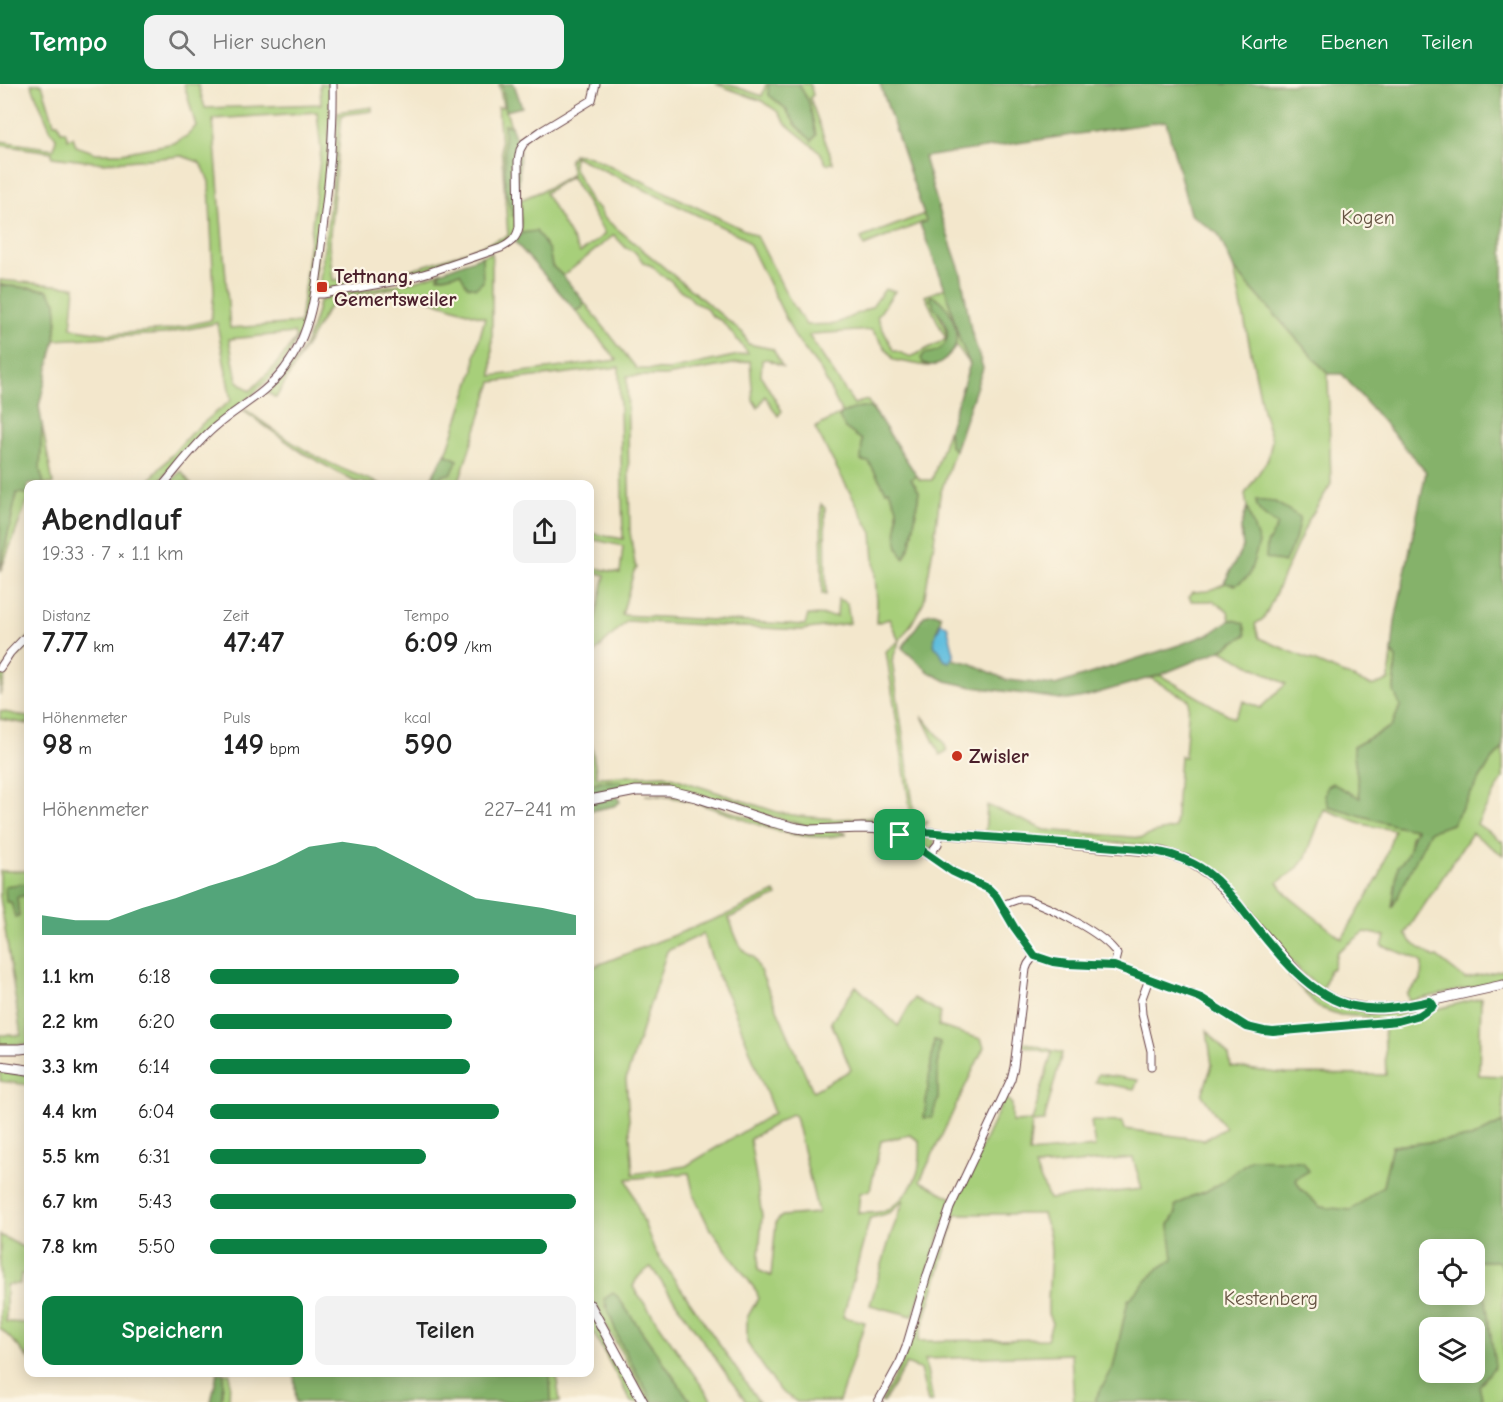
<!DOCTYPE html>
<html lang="de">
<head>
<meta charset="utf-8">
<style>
  :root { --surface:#fff; --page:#f2f2f2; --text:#222; --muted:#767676; --accent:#0b8043 }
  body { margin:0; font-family:"Comic Neue",sans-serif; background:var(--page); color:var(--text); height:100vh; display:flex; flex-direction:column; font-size:22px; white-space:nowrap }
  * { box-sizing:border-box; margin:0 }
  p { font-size:20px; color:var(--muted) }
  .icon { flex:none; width:33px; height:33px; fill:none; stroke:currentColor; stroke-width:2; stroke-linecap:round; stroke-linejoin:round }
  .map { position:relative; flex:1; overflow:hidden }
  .side { position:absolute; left:24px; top:396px; width:570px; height:897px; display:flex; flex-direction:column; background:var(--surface); border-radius:12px; box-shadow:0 3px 15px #0003 }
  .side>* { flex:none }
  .buttons { position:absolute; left:1419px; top:1155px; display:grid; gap:12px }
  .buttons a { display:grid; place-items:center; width:66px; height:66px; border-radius:12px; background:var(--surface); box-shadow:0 3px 15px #0003; font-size:30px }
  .pin { position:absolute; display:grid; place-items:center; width:51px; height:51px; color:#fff; margin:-26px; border-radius:12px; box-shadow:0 3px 9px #0006 }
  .round { display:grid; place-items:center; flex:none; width:63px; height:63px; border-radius:12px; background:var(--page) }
  .overview { display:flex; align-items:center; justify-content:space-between; height:102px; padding:0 18px }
  h1 { font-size:33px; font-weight:700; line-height:45px }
  .figures { display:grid; grid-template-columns:repeat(3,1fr); gap:9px; height:102px; padding:6px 18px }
  .figures div { display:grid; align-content:center }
  .figures b { font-size:30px; font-weight:700 }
  .figures small { font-size:16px; font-weight:400 }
  .figures p { font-size:16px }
  .chart { height:168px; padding:12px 18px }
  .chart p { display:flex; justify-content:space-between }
  .chart svg { width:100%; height:108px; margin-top:6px; fill:var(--accent); opacity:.7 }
  .cta { display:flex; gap:12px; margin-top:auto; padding:12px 18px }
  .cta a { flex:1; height:69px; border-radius:12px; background:var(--accent); color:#fff; font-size:24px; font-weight:700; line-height:69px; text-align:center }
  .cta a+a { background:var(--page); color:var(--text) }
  ul { padding:0 18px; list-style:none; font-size:20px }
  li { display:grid; grid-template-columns:96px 72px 1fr; align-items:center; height:45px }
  li i { height:15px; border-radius:8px; background:var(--accent) }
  header { display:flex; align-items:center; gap:36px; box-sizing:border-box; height:84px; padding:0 30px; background:var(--accent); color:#fff }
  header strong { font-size:28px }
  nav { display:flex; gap:33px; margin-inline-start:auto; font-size:21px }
  .search { width:420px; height:54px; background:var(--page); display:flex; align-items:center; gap:15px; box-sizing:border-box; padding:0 21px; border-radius:12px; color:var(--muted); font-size:22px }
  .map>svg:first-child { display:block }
</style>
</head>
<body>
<header>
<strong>Tempo</strong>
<div class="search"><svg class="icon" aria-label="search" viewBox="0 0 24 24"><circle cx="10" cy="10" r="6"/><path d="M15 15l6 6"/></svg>Hier suchen</div>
<nav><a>Karte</a><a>Ebenen</a><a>Teilen</a></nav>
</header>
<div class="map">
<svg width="1503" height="1318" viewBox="0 0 1503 1318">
  <rect width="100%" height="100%" fill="#fcf5e5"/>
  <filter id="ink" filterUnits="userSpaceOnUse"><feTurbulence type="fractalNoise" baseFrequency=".0167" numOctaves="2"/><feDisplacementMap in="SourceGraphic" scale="12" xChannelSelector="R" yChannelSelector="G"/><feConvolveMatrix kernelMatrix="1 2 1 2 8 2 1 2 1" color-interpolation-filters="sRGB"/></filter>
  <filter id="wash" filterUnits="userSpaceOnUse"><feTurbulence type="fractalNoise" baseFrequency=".008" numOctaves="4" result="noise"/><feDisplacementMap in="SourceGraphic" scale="24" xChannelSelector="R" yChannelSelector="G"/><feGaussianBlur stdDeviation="1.35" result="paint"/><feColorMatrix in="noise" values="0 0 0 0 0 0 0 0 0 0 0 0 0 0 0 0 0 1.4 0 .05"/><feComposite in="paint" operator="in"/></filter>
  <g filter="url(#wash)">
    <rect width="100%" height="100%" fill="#f3e7cc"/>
    <path fill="#a7cf7a" stroke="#787752" stroke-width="1.5" fill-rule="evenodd" d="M 31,0 L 42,0 L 54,39 L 58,39 L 61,47 L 65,47 L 68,55 L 73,53 L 76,62 L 96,69 L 122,69 L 174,59 L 187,52 L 196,42 L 184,0 L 198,0 L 205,24 L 321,20 L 320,0 L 330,0 L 329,63 L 314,201 L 301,248 L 286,275 L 275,289 L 252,311 L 194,357 L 157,400 L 146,400 L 191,349 L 231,316 L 217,239 L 165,250 L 55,256 C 57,234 61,225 47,206 L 0,201 L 0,196 L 75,203 L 71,244 L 109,250 L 168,246 L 211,236 L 214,209 L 209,98 L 204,85 L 199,78 L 182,72 L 103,79 L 52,73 L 52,68 L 0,61 L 0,57 L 54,65 L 56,54 L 51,47 ZM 317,28 L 321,66 L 300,239 L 230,244 L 213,35 ZM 294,249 L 296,255 L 273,284 L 250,307 L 237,296 L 229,255 Z
      M 499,0 L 502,0 L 506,27 L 511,42 L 504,40 L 518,129 C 516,147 515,153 498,161 L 405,192 L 334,205 L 324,205 L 319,202 L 332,104 L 338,28 L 372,23 L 372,27 L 342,31 L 329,160 L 333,196 C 359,194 386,191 411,185 C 444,177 476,163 508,152 L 498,23 L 503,23 Z
      M 716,0 L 728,0 L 762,12 L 766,0 L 769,0 L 768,4 L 778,19 L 785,24 L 796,41 L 816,51 L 809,19 L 799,0 L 810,0 L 813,11 L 810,14 L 833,79 L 826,80 L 820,68 L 786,40 L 778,28 L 762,17 Z
      M 573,70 L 590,72 L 757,152 L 788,213 L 806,241 L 835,240 L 872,223 L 885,205 L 895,207 L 877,233 L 893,266 L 911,273 L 946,255 L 925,212 L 945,204 L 960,257 L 970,280 L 955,260 L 956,253 L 933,218 C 943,239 962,267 924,270 L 923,279 L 930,282 L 926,282 L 894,276 L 872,246 L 812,250 L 809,252 L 854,320 L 867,316 L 877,331 L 870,324 L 845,344 L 862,356 L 869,378 L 886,407 L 889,406 L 897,423 L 897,439 L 904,474 L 911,460 L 919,408 L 910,395 L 917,392 L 920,396 L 932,396 L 949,344 L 950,362 L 955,366 L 940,411 L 934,458 L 924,517 L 912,539 L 901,554 L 892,576 L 915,733 L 928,738 L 924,741 L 917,743 L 855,739 L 821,742 L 806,741 L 773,733 L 697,709 L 664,702 L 628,704 L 590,712 L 590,710 L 621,703 L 600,697 L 590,701 L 590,652 L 597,693 L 665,691 L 780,729 L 799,732 L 837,735 L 911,732 L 886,567 L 899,557 L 889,535 L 876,539 L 877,519 L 872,449 L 815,344 L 842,329 L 821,287 L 795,253 L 750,161 L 741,152 L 574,72 L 573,82 L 592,120 L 599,124 L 603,133 L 743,249 L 748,260 L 773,265 L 782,282 L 767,275 L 762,276 L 761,292 L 782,327 L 778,332 L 765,312 L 758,324 L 753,316 L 750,277 L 666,292 L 627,292 L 630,448 L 635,480 L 637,484 L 634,487 L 622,531 L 805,541 L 808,531 L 837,532 L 838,515 L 847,519 L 850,539 L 801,546 L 627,537 L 590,573 L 590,555 L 592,551 L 605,491 L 590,488 L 590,483 L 620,489 L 623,462 L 590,455 L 590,449 L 623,455 L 619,283 L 492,298 L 458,400 L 438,400 L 430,398 L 432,393 L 438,395 L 458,376 L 445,370 L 448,365 L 474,286 L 475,271 L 485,234 L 394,204 L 339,214 L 327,226 L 276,314 L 268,309 C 297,278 310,260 319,218 C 329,211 343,209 355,207 C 380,203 418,199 440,188 L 438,192 L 444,193 L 460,189 L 467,201 L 482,172 L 492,169 L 492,292 L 617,276 L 576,227 L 582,224 L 584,218 L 637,285 L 669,286 L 748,269 L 722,237 L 713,233 L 705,223 L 695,219 L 687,210 L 678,205 L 670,196 L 661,191 L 652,182 L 644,179 L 635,168 L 626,164 L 614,151 L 563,192 L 552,182 L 549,166 L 521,149 L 520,116 L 546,105 L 572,90 L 569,77 ZM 571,92 L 605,150 L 580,169 L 545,109 Z
      M 924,130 L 926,137 L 864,162 L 861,154 Z
      M 1234,185 L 1328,290 L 1331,400 L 1308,437 L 1268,526 L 1263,535 L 1255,540 L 1259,554 L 1372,602 L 1389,596 L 1392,568 L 1396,574 L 1394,607 L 1400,622 L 1392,642 L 1353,663 L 1360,714 L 1326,712 L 1328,722 L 1393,741 L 1416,745 L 1411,752 L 1409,767 L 1392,821 L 1430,747 L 1452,740 L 1491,677 L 1503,664 L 1503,694 L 1477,740 L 1503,758 L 1503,771 L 1472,749 L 1405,850 L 1411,858 L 1435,874 L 1437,873 L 1465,895 L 1503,886 L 1503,897 L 1409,917 L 1407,910 L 1421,896 L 1422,879 L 1413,873 L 1382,862 L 1385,852 L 1365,848 L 1337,868 L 1333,884 L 1329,886 L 1323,906 L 1304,891 L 1214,789 C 1174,758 1130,760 1082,757 C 1050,754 1017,752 985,750 L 987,721 L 1045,746 L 1142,754 L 1153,749 L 1175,744 L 1180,672 L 1185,673 L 1189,616 L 1150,594 L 1160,591 L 1234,634 L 1244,617 L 1260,624 L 1286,600 L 1221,566 L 1234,559 L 1245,548 L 1244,540 L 1238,537 L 1230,536 L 1228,527 L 1213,517 L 1191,517 L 1189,513 L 1192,508 L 1208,507 L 1224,500 L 1234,481 L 1243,463 L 1241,444 L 1247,423 L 1245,410 L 1268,375 L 1272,356 L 1263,327 ZM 1324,725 L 1366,741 L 1394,746 L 1380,791 L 1342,855 L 1287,811 L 1278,798 L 1296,786 L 1306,773 Z
      M 246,326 C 260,336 274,346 289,356 C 317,375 350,389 381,400 L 366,400 L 362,398 L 355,398 L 303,369 L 244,327 Z
      M 42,340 L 53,400 L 44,400 L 40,386 Z
      M 181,387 L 191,400 L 188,400 L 186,399 L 169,400 Z
      M 17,408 L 28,410 L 28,418 L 27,418 L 0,489 Z
      M 821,420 L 825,424 L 826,511 L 822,510 Z
      M 28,554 L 28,562 L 8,582 L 0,611 L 1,590 L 12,573 Z
      M 0,627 L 28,633 L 28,640 L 0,635 Z
      M 922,632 L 943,657 L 947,667 L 940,671 Z
      M 645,711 L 682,712 L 744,732 L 846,749 L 846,750 C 837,752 828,754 818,753 C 776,752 739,732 699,720 C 682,714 664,712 645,711 Z
      M 910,751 L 930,752 L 934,755 L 934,762 L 930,765 L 926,765 L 909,753 Z
      M 0,787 L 28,787 L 28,960 L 0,961 L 0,951 L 21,951 L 0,812 Z
      M 775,808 L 777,812 L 729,834 C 735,849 738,867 754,873 L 813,1007 L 851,986 L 831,938 L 856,902 L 898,942 L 914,914 L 941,929 L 938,942 L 981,955 L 984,963 L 920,1097 L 952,1114 L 913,1232 L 870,1221 L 891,1150 L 904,1116 C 890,1129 890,1130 870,1134 L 843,1233 L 865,1238 L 839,1318 L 797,1318 L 779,1306 L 747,1259 L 747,1234 L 758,1214 L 757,1208 L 708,1141 L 694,1112 L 689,1089 L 627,1095 L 655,1167 L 759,1318 L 746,1318 L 651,1183 C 642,1189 636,1193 633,1203 L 713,1318 L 691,1318 L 617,1212 L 605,1222 L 611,1232 L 619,1256 L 653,1318 L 649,1318 L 590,1212 L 590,884 L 728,830 ZM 703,850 L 718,892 L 733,923 L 774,1029 L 686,1082 L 633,1090 L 626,995 L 667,867 ZM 934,956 L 940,958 L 938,976 L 924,1034 ZM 791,1030 L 795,1032 L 818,1129 L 782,1132 L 776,1138 L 771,1192 L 758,1186 L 762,1132 L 750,1055 ZM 910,1051 L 920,1057 C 921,1081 919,1096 902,1114 C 898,1118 892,1124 887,1126 C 878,1130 867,1129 858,1129 L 860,1109 L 870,1106 L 881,1057 Z
      M 1293,889 L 1338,922 L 1428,922 L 1428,924 L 1409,932 L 1385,936 L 1368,936 L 1367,933 L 1340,931 L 1318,923 L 1289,892 Z
      M 1481,914 L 1479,991 L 1503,992 L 1503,1038 L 1471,1054 L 1392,1062 L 1383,1102 L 1351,1126 L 1320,1123 L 1301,1105 L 1295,1095 L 1251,1075 L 1222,1098 L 1205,1108 L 1190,1113 L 1176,1129 L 1169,1141 L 1174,1176 L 1159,1184 L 1128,1216 L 1113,1284 L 1095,1316 L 1095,1318 L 1074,1318 L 1071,1270 L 925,1275 L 933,1318 L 928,1318 L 920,1285 L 906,1280 L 884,1318 L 881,1318 L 905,1272 L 946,1140 L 1005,1013 L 1012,1020 L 1012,1038 L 1032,1037 L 1052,969 L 1019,961 L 1019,957 L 1062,969 L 1044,1037 L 1032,1038 L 1029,1069 L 1095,1063 L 1091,1037 L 1123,1038 L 1125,1045 L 1204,1056 L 1225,1044 L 1202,1011 L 1212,981 L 1207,946 L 1229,972 L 1231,983 L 1286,990 L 1386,991 L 1384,940 L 1433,926 ZM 1133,1074 L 1142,1105 L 1049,1115 L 1035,1083 ZM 956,1130 L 1043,1130 L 1050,1153 L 1051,1168 L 1048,1217 L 1048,1230 L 1052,1239 L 1047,1255 L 918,1257 Z
      M 0,987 L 28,991 L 28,1001 L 0,997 Z
      M 1098,990 L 1138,996 L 1134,1005 L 1095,998 Z
      M 0,1151 L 28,1166 L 28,1190 L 21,1190 L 20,1200 L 6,1201 L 6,1238 L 28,1239 L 28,1275 L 18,1262 L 0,1244 Z
      M 1476,1177 L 1498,1177 L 1503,1186 L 1503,1318 L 1483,1318 L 1479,1302 L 1484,1202 L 1475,1185 L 1475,1178 Z
      M 590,1228 L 640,1318 L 631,1318 L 590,1242 Z
      M 224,1289 L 230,1289 L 229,1318 L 221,1318 Z
      M 550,1289 L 556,1289 L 560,1318 L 551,1318 Z"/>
    <path fill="#85b26a" stroke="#68684a" stroke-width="1.5" fill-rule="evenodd" d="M 502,0 L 514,0 L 522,23 L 506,27 Z
      M 769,0 L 799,0 L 809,19 L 816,51 L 812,57 L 796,41 L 785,24 L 769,11 L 768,4 Z
      M 880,0 L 1503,0 L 1503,664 L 1491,677 L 1452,740 L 1430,747 L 1392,824 L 1398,782 C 1413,769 1407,760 1416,745 L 1393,741 L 1328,722 L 1325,712 L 1327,702 L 1332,699 L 1360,714 L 1353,663 L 1392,642 L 1400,622 L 1394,607 L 1396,574 L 1392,568 L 1395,537 L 1426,388 L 1342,290 L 1328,290 L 1234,185 L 1218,150 L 1190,130 L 1166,37 L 924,73 L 941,132 L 961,189 L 971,246 L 983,284 L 955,366 L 950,362 L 949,344 L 970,280 L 960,257 L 946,207 L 920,140 L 926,137 Z
      M 504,40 L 511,42 L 515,53 L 520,59 L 518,129 L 513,132 L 505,107 Z
      M 536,147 L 549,166 L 552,182 L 563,192 L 584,218 L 582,224 L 576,227 L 515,158 L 521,149 Z
      M 482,172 L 483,198 L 476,204 L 467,202 L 460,189 L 443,193 L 438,193 L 440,188 Z
      M 0,201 L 47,206 L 56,218 L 57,230 L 55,256 L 39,322 L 42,340 L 40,386 L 44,400 L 28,400 L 28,410 L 17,409 L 0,487 Z
      M 931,212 C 949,216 962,248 954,265 C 952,268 947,272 944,276 C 938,283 931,282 923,279 L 921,274 L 924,270 C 955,267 952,240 933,223 L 933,218 L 930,216 Z
      M 860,323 L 870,324 L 877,331 L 917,392 L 911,395 L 919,407 L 911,460 L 904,474 C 891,458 899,444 897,425 C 896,419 892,412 889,406 L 886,407 L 869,378 L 861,377 L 862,356 L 845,344 L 839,333 L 842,329 Z
      M 445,370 L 458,376 L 452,389 L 442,392 L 438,395 L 432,393 Z
      M 1256,416 L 1275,418 L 1300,433 L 1295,456 L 1284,479 L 1266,474 L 1267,460 L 1278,441 C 1268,434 1256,429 1256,416 Z
      M 1247,423 L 1259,459 L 1249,492 L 1236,501 L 1224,499 L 1243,463 L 1241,444 Z
      M 930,529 L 935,529 L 941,532 C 941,538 938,541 937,546 C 935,557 941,567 944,576 L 949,578 L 952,575 L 970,579 L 1007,596 L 1055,601 L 1179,561 L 1211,549 L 1230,536 L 1238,537 L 1244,540 L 1246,551 L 1221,566 L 1160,591 L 1084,613 L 1067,616 L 973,603 L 946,597 L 929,588 L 902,564 L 924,532 Z
      M 600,697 L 620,697 L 623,700 L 622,703 L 590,710 L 590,701 Z
      M 618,713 L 620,718 L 614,722 L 590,727 L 590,718 Z
      M 28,799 L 28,811 L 17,813 L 19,832 L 15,833 L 11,818 L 6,818 L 5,802 Z
      M 934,956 L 940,958 L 938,976 L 938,1015 L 932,1033 L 924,1034 Z
      M 1503,1038 L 1503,1186 L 1498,1177 L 1476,1177 L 1475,1178 L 1474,1166 L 1430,1166 L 1430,1210 L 1474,1210 L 1475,1185 L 1484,1202 L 1495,1282 L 1479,1302 L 1483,1318 L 1095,1318 L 1095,1316 L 1113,1284 L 1128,1216 L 1159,1184 L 1173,1175 L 1169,1141 L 1176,1129 L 1175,1122 L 1190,1113 L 1205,1108 L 1222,1098 L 1251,1075 L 1303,1077 L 1309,1087 L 1295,1095 L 1301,1105 L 1320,1123 L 1351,1126 L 1383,1102 L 1392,1062 L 1471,1054 ZM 1430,1244 L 1474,1244 L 1474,1288 L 1430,1288 Z
      M 613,1209 L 617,1212 L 691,1318 L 653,1318 L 619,1256 L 604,1215 Z
      M 217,1289 L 224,1289 L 221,1318 L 211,1318 Z
      M 294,1289 L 550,1289 L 551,1318 L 296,1318 Z"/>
    <path fill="#60bede" stroke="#556e84" stroke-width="1.5" d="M 941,539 L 947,541 L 954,569 L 954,573 L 949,578 L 944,576 C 942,571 941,566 935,563 C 932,556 938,547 941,539 Z"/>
  </g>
  <g filter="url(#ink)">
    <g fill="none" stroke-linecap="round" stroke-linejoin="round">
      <defs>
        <path id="minor" d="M 315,210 L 323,210 L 403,196 L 430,188 L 501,164 C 511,159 517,154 519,143 L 518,77 L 520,66 L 524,59 L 541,47 L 592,16 L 596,0
          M 164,400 C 180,381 196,359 215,343 C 238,323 266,310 285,284 C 315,245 317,193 323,145 C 329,96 334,50 333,0
          M 0,584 L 10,569 L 28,550
          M 898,746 L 900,751 L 953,788 L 989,805 L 996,812 L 1014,843 L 1034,872 L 1053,878 L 1068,880 L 1114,882 L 1201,914 L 1247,943 L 1264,947 L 1273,948 L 1398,937 L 1426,928 L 1432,923 L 1433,921 L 1430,917
          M 928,772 L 938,760 L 940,750
          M 1002,821 L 1019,815 L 1026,815 C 1050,823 1104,849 1117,870 L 1114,882
          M 1149,895 L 1141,917 L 1142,930 L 1151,967 L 1151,983
          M 878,1318 L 900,1278 L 906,1263 L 927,1191 L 950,1124 L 1011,995 L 1014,983 L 1026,885 L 1028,880 L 1034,872"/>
        <path id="major" d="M 590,716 L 636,707 L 670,707 L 696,713 L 772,738 L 797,744 L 810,746 L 861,744 L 887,745 L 1162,768 L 1187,776 L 1210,791 L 1233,815 L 1302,894 L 1316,906 L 1336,917 L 1354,922 L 1369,925 L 1384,925 L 1412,921 L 1503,901
          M 0,965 L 20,965 L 28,964
          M 0,982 L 28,986
          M 590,1221 L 643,1318"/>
      </defs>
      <use href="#minor" stroke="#633d43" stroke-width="9"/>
      <use href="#major" stroke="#633d43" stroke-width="11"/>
      <use href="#minor" stroke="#fff" stroke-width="7"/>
      <use href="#major" stroke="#fff" stroke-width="9"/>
    </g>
  </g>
  <g fill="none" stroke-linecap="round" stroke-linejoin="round" filter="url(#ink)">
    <defs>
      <path id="route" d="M 898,746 L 1141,765 C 1160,767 1177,771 1194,780 C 1212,789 1225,805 1238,820 C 1267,856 1306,913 1353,922 C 1379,928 1404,922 1430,917 L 1433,921 L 1432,923 L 1420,931 L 1398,937 L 1273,948 L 1264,947 L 1247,943 L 1201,914 L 1114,882 L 1068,880 L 1053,878 L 1035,872 L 1014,843 L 996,812 L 989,805 L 953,788 L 900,751 Z"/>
    </defs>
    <use href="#route" stroke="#fff" stroke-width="12"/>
    <use href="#route" stroke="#0b8043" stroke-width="8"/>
  </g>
  <g fill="#c8321e" stroke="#fcf5e5" stroke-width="2">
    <rect x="316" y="197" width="12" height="12" rx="3"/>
    <circle cx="957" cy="672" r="6"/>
  </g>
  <g text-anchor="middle" stroke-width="4.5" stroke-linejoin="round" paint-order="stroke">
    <g font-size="20" fill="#665443" stroke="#fcf5e5">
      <text x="1368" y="140">Kogen</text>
      <text x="1271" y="1221">Kestenberg</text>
    </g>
    <g font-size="20" font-weight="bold" fill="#4a1f2b" stroke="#fcf5e5" text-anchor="start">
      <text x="334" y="199">Tettnang,<tspan x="334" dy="23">Gemertsweiler</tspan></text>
      <text x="969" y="679">Zwisler</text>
    </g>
  </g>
</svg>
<div class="buttons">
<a><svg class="icon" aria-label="locate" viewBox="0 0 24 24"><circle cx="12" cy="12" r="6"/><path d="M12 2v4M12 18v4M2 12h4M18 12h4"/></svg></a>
<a><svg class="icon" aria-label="layers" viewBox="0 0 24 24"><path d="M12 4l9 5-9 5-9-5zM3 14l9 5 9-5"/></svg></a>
</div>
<div class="pin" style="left:900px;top:751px;background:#1e9e55"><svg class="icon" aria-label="arrive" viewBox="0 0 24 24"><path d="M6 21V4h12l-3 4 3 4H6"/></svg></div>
<section class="side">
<div class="overview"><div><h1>Abendlauf</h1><p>19:33 · 7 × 1.1 km</p></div><a class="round"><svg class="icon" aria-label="share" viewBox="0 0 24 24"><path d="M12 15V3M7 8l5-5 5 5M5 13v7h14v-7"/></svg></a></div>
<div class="figures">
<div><p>Distanz</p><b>7.77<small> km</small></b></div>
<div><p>Zeit</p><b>47:47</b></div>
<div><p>Tempo</p><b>6:09<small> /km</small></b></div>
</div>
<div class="figures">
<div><p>Höhenmeter</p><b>98<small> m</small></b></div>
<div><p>Puls</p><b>149<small> bpm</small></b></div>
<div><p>kcal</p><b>590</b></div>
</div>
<div class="chart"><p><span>Höhenmeter</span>227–241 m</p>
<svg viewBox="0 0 160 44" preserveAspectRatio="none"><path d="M0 44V36L10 38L20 38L30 33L40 29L50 24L60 20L70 15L80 8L90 6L100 8L110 15L120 22L130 29L140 31L150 33L160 36V44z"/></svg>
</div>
<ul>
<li><b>1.1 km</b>6:18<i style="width:68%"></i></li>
<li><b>2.2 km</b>6:20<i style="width:66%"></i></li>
<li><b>3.3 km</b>6:14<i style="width:71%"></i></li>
<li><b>4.4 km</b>6:04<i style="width:79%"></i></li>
<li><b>5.5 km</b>6:31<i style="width:59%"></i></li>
<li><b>6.7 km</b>5:43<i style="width:100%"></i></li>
<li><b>7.8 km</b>5:50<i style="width:92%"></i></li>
</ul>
<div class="cta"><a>Speichern</a><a>Teilen</a></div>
</section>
</div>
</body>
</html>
